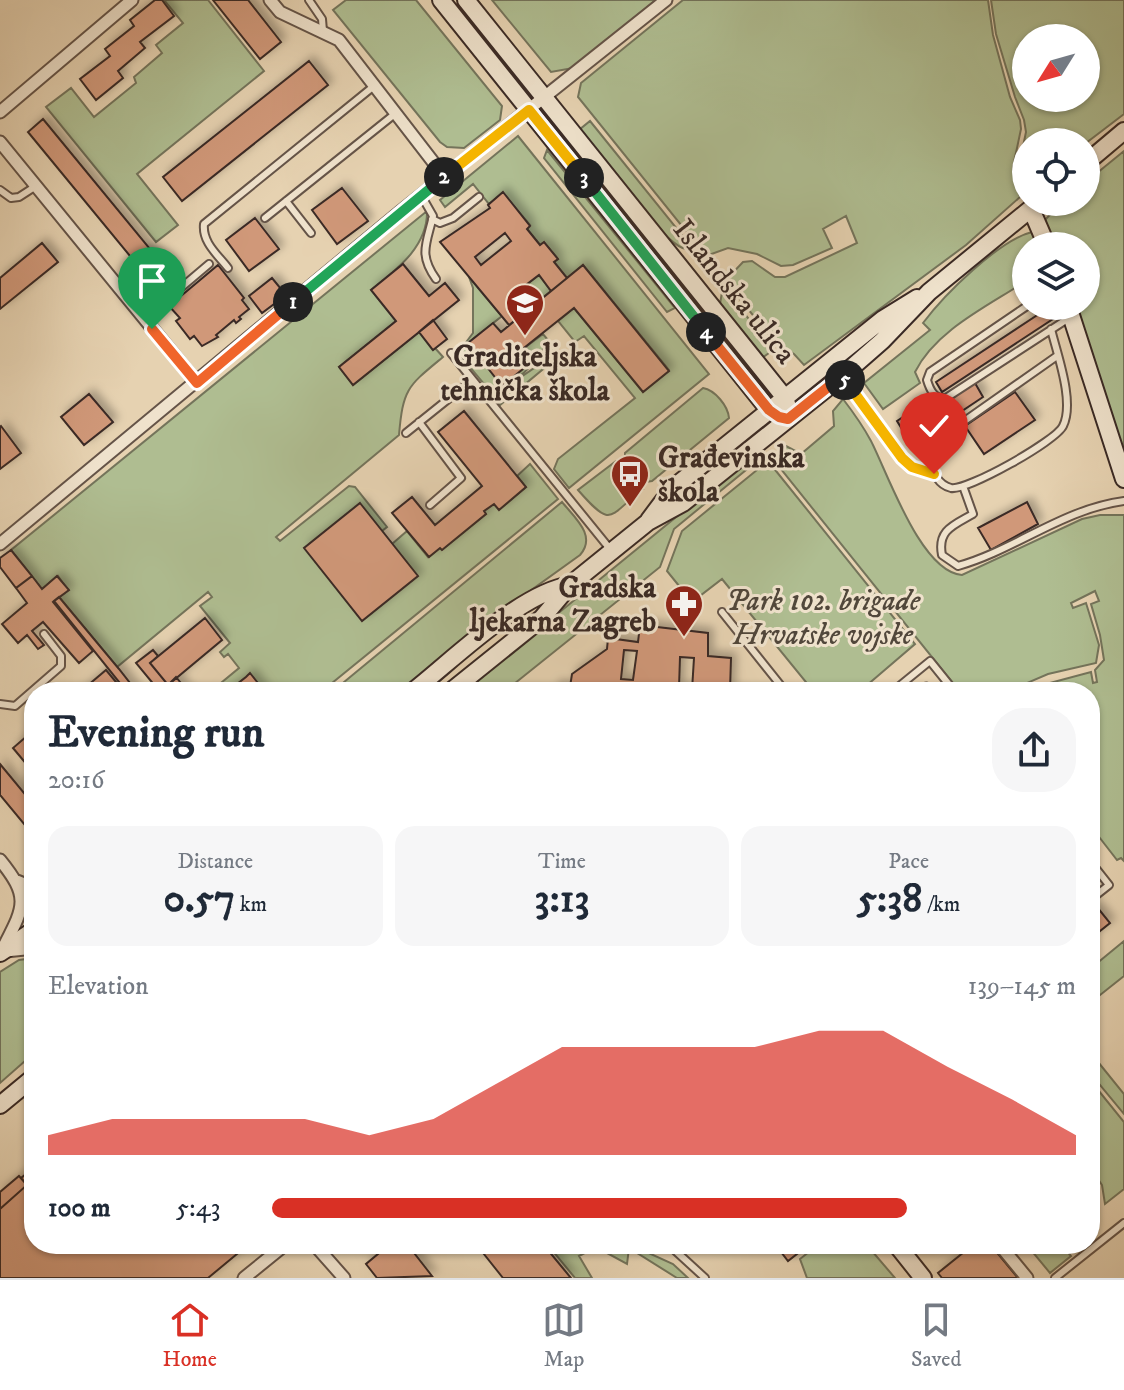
<!DOCTYPE html>
<html lang="en">
<head>
<meta charset="utf-8">
<style>
  :root { --surface:#fff; --page:#f6f6f7; --text:#1f2937; --muted:#747a83; --line:#e0e1e3; --accent:#d93025 }
  body { margin:0; font-family:"IM FELL DW Pica",serif; background:var(--page); color:var(--text); height:100vh; display:flex; flex-direction:column; font-size:30px; white-space:nowrap }
  * { box-sizing:border-box; margin:0 }
  p { font-size:26px; color:var(--muted) }
  .icon { flex:none; width:44px; height:44px; fill:none; stroke:currentColor; stroke-width:2; stroke-linecap:round; stroke-linejoin:round }
  .map { position:relative; flex:1; overflow:hidden }
  .side { position:absolute; left:24px; top:682px; width:1076px; height:572px; display:flex; flex-direction:column; background:var(--surface); border-radius:32px; box-shadow:0 2px 6px #0004 }
  .side>* { flex:none }
  .needle { width:52px; rotate:233deg }
  .fabs { position:absolute; left:1012px; top:24px; display:grid; gap:16px }
  .fabs a { display:grid; place-items:center; width:88px; height:88px; border-radius:50%; background:var(--surface); box-shadow:0 2px 6px #0004; font-size:40px }
  .pin { position:absolute; display:grid; place-items:center; width:68px; height:68px; color:#fff; margin:-82px -34px; border-radius:50% 50% 50% 0; rotate:-45deg; box-shadow:0 0 8px #0007 }
  .pin .icon { rotate:45deg }
  .km { position:absolute; width:40px; height:40px; margin:-20px; border-radius:50%; background:#222; color:#fff; font-size:22px; line-height:40px; text-align:center }
  .round { display:grid; place-items:center; flex:none; width:84px; height:84px; border-radius:32px; background:var(--page) }
  .headline { display:flex; align-items:center; justify-content:space-between; height:136px; padding:0 24px }
  h1 { font-size:44px; font-weight:700; line-height:60px }
  .stats { display:grid; grid-template-columns:repeat(3,1fr); gap:12px; height:136px; padding:8px 24px }
  .stats div { display:grid; align-content:center; border-radius:20px; background:var(--page); text-align:center }
  .stats b { font-size:40px; font-weight:700 }
  .stats small { font-size:22px; font-weight:400 }
  .stats p { font-size:22px }
  .chart { height:224px; padding:16px 24px }
  .chart p { display:flex; justify-content:space-between }
  .chart svg { width:100%; height:144px; margin-top:8px; fill:var(--accent); opacity:.7 }
  ul { padding:0 24px; list-style:none; font-size:26px }
  li { display:grid; grid-template-columns:128px 96px 1fr; align-items:center; height:60px }
  li i { height:20px; border-radius:10px; background:var(--accent) }
  .tabs { display:flex; justify-content:space-around; align-items:center; height:112px; border-top:2px solid var(--line); background:var(--surface); font-size:22px; color:var(--muted) }
  .tabs a { display:grid; justify-items:center; gap:4px }
  .tabs .active { color:var(--accent) }
  .map>svg:first-child { display:block }
</style>
</head>
<body>
<div class="map">
<svg width="1124" height="1278" viewBox="0 0 1124 1278">
  <defs>
    <filter id="shadow"><feDropShadow dx="5" dy="-5" stdDeviation="4" flood-color="#0004"/></filter>
  </defs>
  <rect width="100%" height="100%" fill="#e6d2b1"/>
  <filter id="stains"><feTurbulence type="fractalNoise" baseFrequency=".0025" numOctaves="4"/><feColorMatrix values="0 0 0 0 .2 0 0 0 0 .09 0 0 0 0 .02 0 0 0 .5 -.17"/></filter>
  <radialGradient id="worn" r=".72"><stop offset=".6" stop-color="#630" stop-opacity="0"/><stop offset="1" stop-color="#630" stop-opacity=".3"/></radialGradient>
  <path fill="#afbd91" stroke="#74745b" stroke-width="2" fill-rule="evenodd" d="M 164,0 L 208,0 L 264,71 L 137,174 L 178,225 L 156,242 L 46,107 L 71,88 L 94,117 L 136,83 L 134,77 L 162,53 L 156,45 L 183,23 Z
    M 346,0 L 416,0 L 502,106 L 500,120 L 464,148 L 447,147 L 440,142 L 333,10 Z
    M 492,0 L 656,0 L 573,68 L 551,72 Z
    M 683,0 L 988,0 L 993,35 L 1010,97 L 1020,120 L 1021,129 L 1013,167 L 1020,197 L 966,245 L 804,365 L 794,354 L 775,342 L 725,281 L 743,262 L 752,261 L 775,277 L 785,277 L 857,243 L 846,216 L 823,229 L 832,248 L 793,265 L 781,266 L 757,254 L 728,248 L 706,256 L 578,97 L 581,83 Z
    M 991,0 L 1124,0 L 1124,114 L 1086,143 L 1026,142 L 1026,190 L 1019,166 L 1026,132 L 1024,120 L 1015,97 L 996,34 ZM 1086,38 L 1086,98 L 1026,98 L 1026,38 Z
    M 590,121 L 682,235 L 686,241 L 686,249 C 665,247 596,152 579,130 Z
    M 518,136 L 709,374 L 569,488 L 554,469 L 558,459 L 635,398 L 584,336 L 575,342 L 558,321 L 574,308 L 643,392 L 669,370 L 583,265 L 567,278 L 554,262 L 558,259 L 544,242 L 540,245 L 527,229 L 530,225 L 503,193 L 489,204 L 473,184 L 445,207 L 440,200 Z
    M 567,138 L 752,367 L 749,370 L 564,140 Z
    M 547,150 L 675,308 L 667,312 L 544,158 Z
    M 1124,151 L 1124,460 L 1075,306 L 1086,306 L 1086,246 L 1055,246 L 1043,222 L 1062,202 L 1086,202 L 1086,182 Z
    M 427,211 C 428,247 396,270 371,290 L 396,321 L 339,367 L 353,385 L 419,332 L 432,349 L 435,348 L 443,357 C 408,386 403,388 399,435 L 276,537 L 280,541 L 349,486 L 355,487 L 387,527 L 382,531 L 392,544 L 407,531 L 428,557 L 440,548 L 442,550 L 486,514 L 484,511 L 494,504 L 499,509 L 526,487 L 517,476 L 530,464 L 558,499 L 321,692 L 265,692 L 250,674 L 227,692 L 210,692 L 239,668 L 228,654 L 224,657 L 220,652 L 230,643 L 200,606 L 212,597 L 208,592 L 117,667 L 59,597 L 68,590 L 58,576 L 42,589 L 11,550 Z
    M 1032,232 L 1035,240 L 1033,246 L 1026,246 L 1026,281 C 988,306 936,330 915,372 L 920,383 L 883,409 L 864,383 L 930,330 L 923,323 C 944,295 999,240 1032,232 Z
    M 539,275 L 551,291 L 522,315 L 509,298 Z
    M 469,277 L 502,316 L 468,343 L 502,385 L 528,364 L 519,352 L 543,334 L 548,340 C 537,364 516,385 489,390 L 458,353 L 473,333 L 473,288 Z
    M 723,286 L 770,346 L 769,353 L 762,358 L 720,304 Z
    M 552,344 L 560,355 L 500,405 L 493,396 L 540,364 Z
    M 703,388 C 715,390 728,406 729,418 L 652,481 L 646,482 L 625,458 L 625,453 Z
    M 843,399 C 853,412 863,426 871,441 C 888,474 921,572 962,575 L 1082,519 L 1100,515 L 1124,515 L 1124,861 L 1121,858 L 1117,860 L 1096,833 L 1090,837 L 1090,692 L 1016,692 L 1091,672 L 1093,683 L 1097,682 L 1095,670 L 1104,660 L 1100,635 L 1091,604 L 1099,601 L 1095,591 L 1071,603 L 1073,608 L 1086,603 L 1099,645 L 1096,663 L 1048,674 L 1006,692 L 960,692 L 772,458 L 786,446 L 801,454 L 834,426 L 833,411 Z
    M 757,451 L 762,455 L 757,461 L 674,529 L 660,567 L 504,692 L 470,692 L 479,678 Z
    M 616,461 L 621,462 L 643,489 C 608,516 613,530 578,490 Z
    M 768,461 L 915,644 L 859,692 L 814,692 L 722,579 L 692,602 L 667,571 L 682,531 Z
    M 562,502 C 575,518 597,536 580,555 L 505,609 L 402,692 L 332,692 Z
    M 1124,941 L 1124,976 L 1090,1003 L 1090,969 Z
    M 34,958 L 34,1053 L 0,1083 L 0,972 L 19,960 Z
    M 1090,1052 L 1124,1094 L 1124,1114 L 1090,1073 Z
    M 1090,1080 L 1124,1122 L 1124,1189 L 1105,1204 L 1102,1185 L 1090,1167 Z
    M 547,1244 L 629,1244 L 673,1264 L 688,1278 L 677,1278 L 629,1248 L 627,1264 L 596,1247 L 579,1256 L 592,1278 L 575,1278 Z
    M 813,1244 L 866,1244 L 895,1278 L 807,1278 L 800,1259 L 815,1247 Z
    M 1026,1244 L 1048,1244 L 1046,1247 L 1065,1249 L 1071,1256 L 1050,1273 Z"/>
  <path fill="#d09879" stroke="#3a2a25" stroke-width="2" fill-rule="evenodd" filter="url(#shadow)" d="M 155,0 L 162,0 L 174,16 L 140,42 L 145,48 L 118,71 L 123,78 L 96,100 L 80,79 L 110,56 L 105,49 L 134,26 L 130,20 Z
    M 213,0 L 248,0 L 281,42 L 260,59 Z
    M 309,61 L 328,85 L 182,201 L 163,177 Z
    M 43,119 L 173,277 L 158,290 L 28,132 Z
    M 342,188 L 368,221 L 337,244 L 312,210 Z
    M 503,192 L 530,226 L 527,229 L 540,245 L 544,242 L 558,259 L 554,262 L 567,278 L 551,291 L 539,275 L 509,298 L 522,315 L 509,325 L 440,242 L 490,208 L 488,205 ZM 505,233 L 511,241 L 481,265 L 475,257 Z
    M 255,218 L 279,249 L 249,271 L 226,240 Z
    M 42,243 L 58,262 L 0,309 L 0,278 Z
    M 403,264 L 429,296 L 445,283 L 459,300 L 353,385 L 339,367 L 396,321 L 371,290 Z
    M 218,265 L 244,298 L 242,300 L 249,309 L 239,317 L 241,319 L 236,323 L 234,320 L 216,335 L 218,337 L 202,346 L 194,336 L 190,339 L 176,321 L 180,318 L 169,306 Z
    M 583,265 L 669,371 L 643,392 L 574,308 L 519,352 L 529,364 L 502,386 L 468,343 L 493,323 L 501,332 Z
    M 272,278 L 286,295 L 262,313 L 249,296 Z
    M 1051,306 L 1059,315 L 942,392 L 936,382 Z
    M 433,320 L 447,339 L 433,350 L 419,332 Z
    M 975,383 L 983,397 L 953,417 L 944,402 Z
    M 1015,392 L 1035,420 L 984,454 L 965,426 Z
    M 89,394 L 113,422 L 84,445 L 61,417 Z
    M 926,402 L 944,434 L 916,452 L 897,421 Z
    M 464,411 L 526,487 L 499,510 L 494,504 L 484,511 L 486,514 L 442,550 L 440,548 L 429,557 L 392,513 L 412,497 L 435,525 L 482,486 L 438,432 Z
    M 1,426 L 21,453 L 0,469 L 0,427 Z
    M 1027,502 L 1038,524 L 991,550 L 978,528 Z
    M 360,503 L 418,576 L 362,621 L 304,548 Z
    M 11,550 L 32,576 L 16,588 L 0,567 L 0,558 Z
    M 32,576 L 42,589 L 57,576 L 69,590 L 53,602 L 93,651 L 79,663 L 43,622 L 32,631 L 44,645 L 38,649 L 27,635 L 18,643 L 2,624 L 27,603 L 16,588 Z
    M 59,597 L 119,669 L 137,692 L 127,692 L 54,601 Z
    M 205,618 L 222,640 L 168,685 L 150,663 Z
    M 640,625 L 708,633 L 708,656 L 731,658 L 730,691 L 736,692 L 554,692 L 555,685 L 570,687 L 572,674 L 607,649 L 608,638 L 638,642 ZM 624,650 L 637,651 L 633,680 L 621,679 ZM 680,657 L 694,658 L 692,690 L 679,688 Z
    M 153,650 L 158,656 L 150,663 L 168,685 L 176,677 L 188,692 L 160,692 L 136,663 Z
    M 106,670 L 121,688 L 117,692 L 80,692 Z
    M 250,673 L 265,692 L 227,692 L 246,677 Z
    M 34,730 L 34,760 L 28,766 L 13,748 Z
    M 0,764 L 34,805 L 34,836 L 0,795 Z
    M 1097,907 L 1110,923 L 1095,935 L 1093,932 L 1090,935 L 1090,913 Z
    M 34,1168 L 34,1244 L 249,1244 L 208,1278 L 0,1278 L 0,1209 L 27,1185 L 21,1178 Z
    M 19,1176 L 27,1185 L 0,1209 L 0,1192 Z
    M 390,1244 L 397,1248 L 407,1244 L 432,1276 L 377,1278 L 366,1264 Z
    M 476,1244 L 543,1244 L 571,1278 L 503,1278 Z
    M 775,1244 L 798,1244 L 802,1250 L 788,1261 Z
    M 974,1244 L 990,1244 L 1018,1278 L 942,1278 L 938,1273 Z"/>
  <g fill="none" stroke-linecap="round" stroke-linejoin="round">
    <defs>
      <path id="lane" d="M 309,0 L 322,19 L 323,31
        M 0,190 L 11,198 L 19,197 L 36,186
        M 421,195 L 433,216 C 427,243 418,254 436,279
        M 286,201 L 311,233
        M 265,218 L 396,113
        M 432,219 L 440,223 L 453,218 L 479,197
        M 228,268 C 217,254 202,242 204,224 L 374,86
        M 1027,306 L 930,372 L 927,380 C 930,390 934,399 946,398 L 1069,318
        M 144,319 L 209,264
        M 1051,329 C 1057,354 1075,402 1063,426 C 1056,441 967,491 951,488 C 938,485 933,472 929,461 L 933,447 L 946,434 L 1057,356
        M 451,353 L 610,549
        M 844,379 L 902,458 L 912,467 L 934,474
        M 419,422 L 461,478 L 430,505
        M 406,433 L 472,380
        M 963,486 L 973,514 C 954,525 937,530 942,555 L 958,566 C 1015,550 1063,509 1124,501
        M 722,612 L 786,692
        M 892,692 L 930,661 L 955,692
        M 0,704 L 15,706 L 61,666 L 61,656 L 44,634
        M 1090,861 L 1109,885 L 1090,900
        M 668,1244 L 705,1278
        M 1055,1278 L 1124,1223"/>
      <path id="street" d="M 270,0 L 280,12 L 339,40 L 444,176
        M 0,112 L 132,0
        M 0,142 L 197,383
        M 0,544 L 400,212 L 666,0
        M 922,692 L 926,689 L 928,692
        M 0,860 C 31,898 24,907 3,948
        M 17,881 L 34,888
        M 6,951 L 34,948
        M 314,1244 L 344,1278
        M 999,1244 L 1027,1278
        M 244,1278 L 286,1244"/>
      <path id="secondary" d="M 441,0 L 769,410 L 779,417 L 788,419
        M 466,0 L 785,398 L 789,410 L 788,419
        M 1086,163 L 1124,131
        M 1031,209 L 1047,246
        M 1068,306 L 1124,479
        M 649,520 L 673,488 L 883,319 L 917,298
        M 412,692 C 454,659 519,594 570,585
        M 450,692 L 542,618 L 570,585 L 648,522 L 683,503 L 842,376 L 882,341 L 929,292 L 1039,202
        M 0,953 L 34,930
        M 0,1105 L 34,1077
        M 896,1244 L 923,1278"/>
    </defs>
    <use href="#lane" stroke="#655448" stroke-width="10"/>
    <use href="#street" stroke="#655448" stroke-width="15"/>
    <use href="#secondary" stroke="#3a2a25" stroke-width="20"/>
    <use href="#lane" stroke="#efe2cc" stroke-width="6"/>
    <use href="#street" stroke="#efe2cc" stroke-width="11"/>
    <use href="#secondary" stroke="#efe2cc" stroke-width="16"/>
  </g>
  <g fill="none" stroke-linecap="round" stroke-linejoin="round">
    <defs>
      <path id="split-1" d="M 152,329 L 197,383 L 293,302"/>
      <path id="split-2" d="M 293,302 L 444,177"/>
      <path id="split-3" d="M 444,177 L 529,110 L 584,178"/>
      <path id="split-4" d="M 584,178 L 706,332"/>
      <path id="split-5" d="M 706,332 L 769,410 L 779,417 L 788,419 L 842,376 L 845,380"/>
      <path id="split-6" d="M 845,380 L 902,458 L 912,467 L 934,474"/>
    </defs>
    <use href="#split-1" stroke="#fff" stroke-width="16"/>
    <use href="#split-2" stroke="#fff" stroke-width="16"/>
    <use href="#split-3" stroke="#fff" stroke-width="16"/>
    <use href="#split-4" stroke="#fff" stroke-width="16"/>
    <use href="#split-5" stroke="#fff" stroke-width="16"/>
    <use href="#split-6" stroke="#fff" stroke-width="16"/>
    <use href="#split-1" stroke="#f0652b" stroke-width="10"/>
    <use href="#split-2" stroke="#22a559" stroke-width="10"/>
    <use href="#split-3" stroke="#f5b400" stroke-width="10"/>
    <use href="#split-4" stroke="#22a559" stroke-width="10"/>
    <use href="#split-5" stroke="#f0652b" stroke-width="10"/>
    <use href="#split-6" stroke="#f5b400" stroke-width="10"/>
  </g>
  <defs>
    <symbol id="school-pin" viewBox="-11 -11 22 30"><path d="M0 17L-7.5 6A9.5 9.5 0 1 1 7.5 6Z" fill="#8f2418" stroke="#efe2cc"/><path d="M0-5L7-2L0 1L-7-2ZM-4 1L0 2.5L4 1V4Q0 6-4 4Z" fill="#fff"/></symbol>
    <symbol id="bus-pin" viewBox="-11 -11 22 30"><path d="M0 17L-7.5 6A9.5 9.5 0 1 1 7.5 6Z" fill="#8f2418" stroke="#efe2cc"/><path d="M-5-6H5V4H4V6H2V4H-2V6H-4V4H-5ZM-3.5-4V0h7V-4ZM-3.5 1.2v1.5H-2V1.2ZM2 1.2v1.5H3.5V1.2Z" fill="#fff"/></symbol>
    <symbol id="pharmacy-pin" viewBox="-11 -11 22 30"><path d="M0 17L-7.5 6A9.5 9.5 0 1 1 7.5 6Z" fill="#8f2418" stroke="#efe2cc"/><path d="M-2-6h4v4h4v4h-4v4h-4v-4h-4v-4h4Z" fill="#fff"/></symbol>
  </defs>
  <g fill-rule="evenodd">
    <use href="#school-pin" x="503" y="281" width="44" height="60"/>
    <use href="#bus-pin" x="608" y="452" width="44" height="60"/>
    <use href="#pharmacy-pin" x="662" y="582" width="44" height="60"/>
  </g>
  <g text-anchor="middle" stroke-width="6" stroke-linejoin="round" paint-order="stroke">
    <g font-size="30" fill="#3a2a25" stroke="#efe2cc">
      <text transform="translate(735 291) rotate(51)" y="10">Islandska ulica</text>
    </g>
    <g font-size="30" font-weight="bold" fill="#3a2a25" stroke="#efe2cc">
      <text x="525" y="366">Graditeljska<tspan x="525" dy="34">tehnička škola</tspan></text>
      <text x="658" y="467" text-anchor="start">Građevinska<tspan x="658" dy="34">škola</tspan></text>
      <text x="656" y="597" text-anchor="end">Gradska<tspan x="656" dy="34">ljekarna Zagreb</tspan></text>
    </g>
    <g font-size="30" font-style="italic" fill="#51473b" stroke="#efe2cc">
      <text x="823" y="610">Park 102. brigade<tspan x="823" dy="34">Hrvatske vojske</tspan></text>
    </g>
  </g>
  <rect width="100%" height="100%" filter="url(#stains)"/>
  <rect width="100%" height="100%" fill="url(#worn)"/>
</svg>
<div class="fabs">
<a><svg class="needle" viewBox="-14 -14 28 28"><path d="M0-13l5 13h-10z" fill="#e53935"/><path d="M0 13l5-13h-10z" fill="#747a83"/></svg></a>
<a><svg class="icon" aria-label="locate" viewBox="0 0 24 24"><circle cx="12" cy="12" r="6"/><path d="M12 2v4M12 18v4M2 12h4M18 12h4"/></svg></a>
<a><svg class="icon" aria-label="layers" viewBox="0 0 24 24"><path d="M12 4l9 5-9 5-9-5zM3 14l9 5 9-5"/></svg></a>
</div>
<div class="pin" style="left:152px;top:329px;background:#1e9e55"><svg class="icon" aria-label="arrive" viewBox="0 0 24 24"><path d="M6 21V4h12l-3 4 3 4H6"/></svg></div>
<div class="pin" style="left:934px;top:474px;background:#d93025"><svg class="icon" aria-label="check" viewBox="0 0 24 24"><path d="M5 12l5 5 9-10"/></svg></div>
<b class="km" style="left:293px;top:302px">1</b>
<b class="km" style="left:444px;top:177px">2</b>
<b class="km" style="left:584px;top:178px">3</b>
<b class="km" style="left:706px;top:332px">4</b>
<b class="km" style="left:845px;top:380px">5</b>
<section class="side">
<div class="headline"><div><h1>Evening run</h1><p>20:16</p></div><a class="round"><svg class="icon" aria-label="share" viewBox="0 0 24 24"><path d="M12 15V3M7 8l5-5 5 5M5 13v7h14v-7"/></svg></a></div>
<div class="stats">
<div><p>Distance</p><b>0.57<small> km</small></b></div>
<div><p>Time</p><b>3:13</b></div>
<div><p>Pace</p><b>5:38<small> /km</small></b></div>
</div>
<div class="chart"><p><span>Elevation</span>139–145 m</p>
<svg viewBox="0 0 160 44" preserveAspectRatio="none"><path d="M0 44V38L10 33L20 33L30 33L40 33L50 38L60 33L70 22L80 11L90 11L100 11L110 11L120 6L130 6L140 17L150 27L160 38V44z"/></svg>
</div>
<ul>
<li><b>100 m</b>5:43<i style="width:79%"></i></li>
</ul>
</section>
</div>
<nav class="tabs">
<a class="active"><svg class="icon" aria-label="home" viewBox="0 0 24 24"><path d="M3 11l9-7 9 7M6 9v11h12V9"/></svg>Home</a>
<a><svg class="icon" aria-label="map" viewBox="0 0 24 24"><path d="M3 6l6-2 6 2 6-2v14l-6 2-6-2-6 2zM9 4v14M15 6v14"/></svg>Map</a>
<a><svg class="icon" aria-label="saved" viewBox="0 0 24 24"><path d="M7 4h10v16l-5-4-5 4z"/></svg>Saved</a>
</nav>
</body>
</html>
